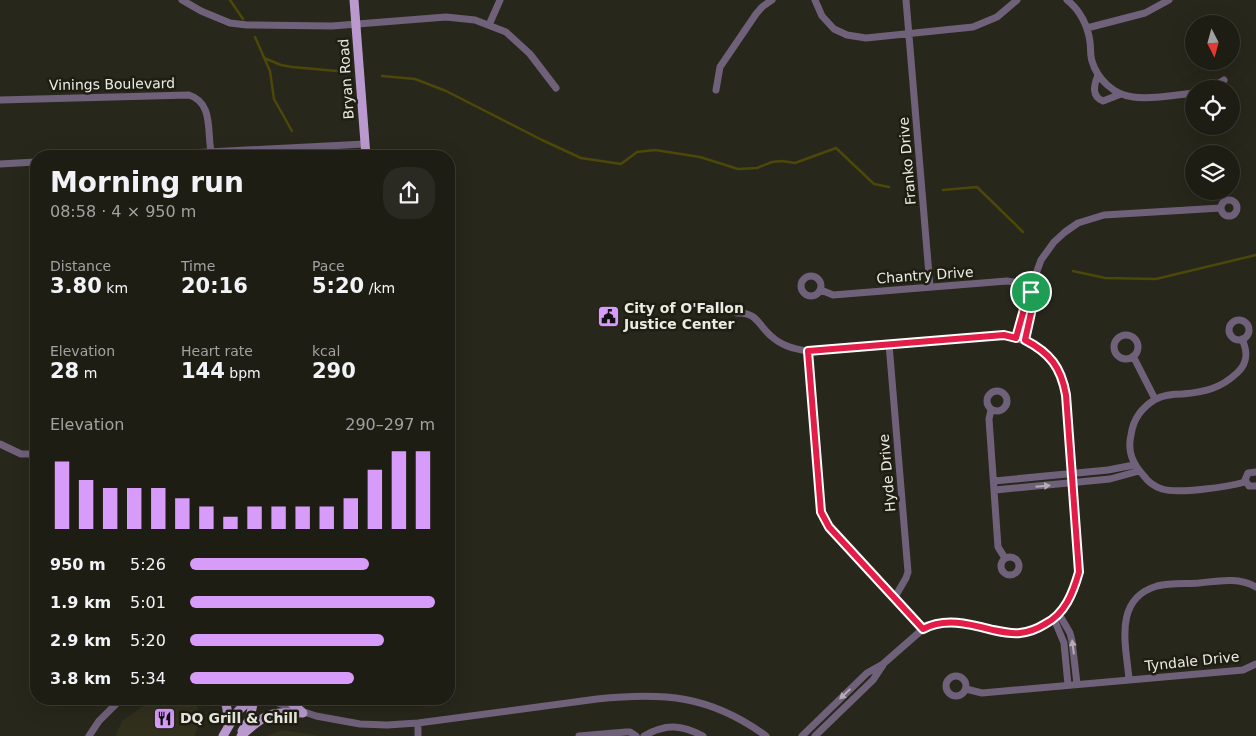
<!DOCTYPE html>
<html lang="en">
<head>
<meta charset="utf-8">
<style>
  :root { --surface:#1e1d14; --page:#2b2a22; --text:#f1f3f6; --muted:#a1a2a0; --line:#3c3b34; --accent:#d79bf9 }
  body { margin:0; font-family:"DejaVu Sans",sans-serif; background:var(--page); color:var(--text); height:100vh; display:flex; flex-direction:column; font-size:19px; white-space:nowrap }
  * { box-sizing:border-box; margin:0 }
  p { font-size:16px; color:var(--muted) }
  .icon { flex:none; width:28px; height:28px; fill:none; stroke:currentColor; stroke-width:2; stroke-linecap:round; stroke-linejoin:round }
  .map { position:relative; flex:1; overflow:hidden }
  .sheet { position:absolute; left:30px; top:150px; width:425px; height:555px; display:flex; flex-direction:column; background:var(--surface); border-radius:20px; box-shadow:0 5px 20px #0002,0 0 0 1px var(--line) }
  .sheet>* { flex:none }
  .needle { width:32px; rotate:174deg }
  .controls { position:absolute; left:1185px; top:15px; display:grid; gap:10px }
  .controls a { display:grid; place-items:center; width:55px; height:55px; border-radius:50%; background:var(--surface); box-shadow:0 5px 20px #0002,0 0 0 1px var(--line); font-size:25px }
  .pin { position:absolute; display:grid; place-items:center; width:42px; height:42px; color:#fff; margin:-21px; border:2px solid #fff; border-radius:50%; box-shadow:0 1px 5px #0007 }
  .round { display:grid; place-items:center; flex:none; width:52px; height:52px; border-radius:20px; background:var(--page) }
  .head { display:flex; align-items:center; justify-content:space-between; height:85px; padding:0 20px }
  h1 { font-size:28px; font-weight:700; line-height:38px }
  .stats { display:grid; grid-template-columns:repeat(3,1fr); gap:8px; height:85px; padding:5px 20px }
  .stats div { display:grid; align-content:center }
  .stats b { font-size:21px; font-weight:700 }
  .stats small { font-size:14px; font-weight:400 }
  .stats p { font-size:14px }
  .chart { height:140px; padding:10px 20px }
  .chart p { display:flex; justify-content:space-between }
  .chart svg { width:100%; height:90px; margin-top:5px; stroke:var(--accent); stroke-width:6 }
  ul { padding:0 20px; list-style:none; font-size:16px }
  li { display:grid; grid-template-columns:80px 60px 1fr; align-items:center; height:38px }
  li i { height:12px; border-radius:6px; background:var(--accent) }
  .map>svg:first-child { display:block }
</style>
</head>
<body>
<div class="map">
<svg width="1256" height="736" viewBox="0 0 1256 736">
  <rect width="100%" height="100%" fill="#28271b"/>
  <path fill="#31301d" d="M 169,699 L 191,699 L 198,708 L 201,721 L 194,736 L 115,736 L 122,721 L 142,707 Z
    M 282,730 L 315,735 L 319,736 L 267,736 Z"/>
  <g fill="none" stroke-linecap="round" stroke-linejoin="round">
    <path stroke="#4c4809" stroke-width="2.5" d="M 230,0 L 243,19
      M 255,37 L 270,71 L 274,99 L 292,131
      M 264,58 L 281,65 L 292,67 L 337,71
      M 382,76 L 415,79 L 446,91 L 542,140 L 581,158 L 621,164 L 637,152 L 655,150 L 700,157 L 738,169 L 757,168 L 772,162 L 782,161 L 795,163 L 836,148 L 874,184 L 889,187
      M 943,190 L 977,187 L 1023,232
      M 1073,271 L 1105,278 L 1156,279 L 1256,255"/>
    <path stroke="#70617a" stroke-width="7" d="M 182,0 L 201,11 L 230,23 L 247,25 L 332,26 L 446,17 L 475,20 L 506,32 L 530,54 L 556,88
      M 815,0 L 822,16 L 834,29 L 847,35 L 866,38 L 973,27 L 997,17 L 1017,0
      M 906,0 L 930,287
      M 1067,0 C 1080,10 1088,26 1090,42 C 1091,49 1090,55 1092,61 C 1097,79 1114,95 1133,97 C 1151,100 1175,95 1194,93
      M 489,25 L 500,0
      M 1087,28 L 1145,13 L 1169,0
      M 1098,75 C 1094,85 1091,96 1103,101 L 1121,94
      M 1209,89 L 1224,80
      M 716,90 L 720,67 L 756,14 L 762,7 L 772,0
      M 0,100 L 189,95 C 215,103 206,135 212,156
      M 132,156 L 365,144
      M 0,164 L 36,162
      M1221 208a8 8 0 1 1 16 0a8 8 0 1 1-16 0Z
      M801 286a10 10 0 1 1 20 0a10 10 0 1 1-20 0Z
      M 821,290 L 833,295 L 1007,281 L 1032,285
      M 737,313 C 757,312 758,325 771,336 C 782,346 794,349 808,351 L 1003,335 C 1040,343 1059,356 1066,395 L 1079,572 L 1074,590 L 1067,603 L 1054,619 L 1035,630 L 1018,634 L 953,622 L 931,625 L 923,629 L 883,664 L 867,673 L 802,736
      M1229 330a10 10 0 1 1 20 0a10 10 0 1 1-20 0Z
      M1114 347a12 12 0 1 1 24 0a12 12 0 1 1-24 0Z
      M 1016,338 L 1026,302 L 1031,292
      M 1242,339 C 1248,352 1248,363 1237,373 C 1220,389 1204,392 1182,394 C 1173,394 1164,395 1156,399 C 1142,407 1133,420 1131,435 C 1127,452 1133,464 1144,476 C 1148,482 1156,487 1162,489 C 1178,494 1228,487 1245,482
      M 1025,340 L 1033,304 L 1031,292 L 1032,285 L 1041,260 L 1054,242 L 1065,232 L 1078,223 L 1104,215 L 1221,208
      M 889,344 L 908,572 L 906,578 L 895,597
      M 808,351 L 821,512 L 829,527 L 923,629
      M 1133,356 L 1155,399
      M987 401a10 10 0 1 1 20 0a10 10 0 1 1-20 0Z
      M 991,410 L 989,419 L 998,547 L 1005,558
      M 0,444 L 21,454 L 36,454
      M 1256,472 L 1248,473 L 1245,480 L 1249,486 L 1256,486
      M 994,481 L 1108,470 L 1134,465
      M 995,490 L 1110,479 L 1139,471
      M1001 566a9 9 0 1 1 18 0a9 9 0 1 1-18 0Z
      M 1059,614 L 1070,633 L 1072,641 L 1077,684
      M 1054,619 L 1064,643 L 1068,685
      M946 686a10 10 0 1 1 20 0a10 10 0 1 1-20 0Z
      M 1129,679 C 1126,645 1113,599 1157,586 C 1170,583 1186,584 1199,583 C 1219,581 1238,577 1256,587
      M 966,689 L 982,693 L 1243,670 L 1256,664
      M 266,699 L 316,716 L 360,724 L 387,725 L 418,723 L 597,699 C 663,692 710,695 766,736
      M 89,736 L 99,721 L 121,699
      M 418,736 L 418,723
      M 579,736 L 626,732 L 630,732 L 636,736
      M 644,736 C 666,723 682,725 703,736
      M 815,736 L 873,680 L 883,665"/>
    <path stroke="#ba9ace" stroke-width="9" d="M 354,0 L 366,156
      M 225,699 L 227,709 L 228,726
      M 287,699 L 303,713
      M 242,731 L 250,718 L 254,699
      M 223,736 L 237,712 L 251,699
      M 241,736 C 265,714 270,711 303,713"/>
  </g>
  <defs><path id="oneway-solid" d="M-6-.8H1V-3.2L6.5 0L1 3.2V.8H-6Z" transform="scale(1.25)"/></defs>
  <g fill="#b4adb4">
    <use href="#oneway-solid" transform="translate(1043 486) rotate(-5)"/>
    <use href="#oneway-solid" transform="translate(1073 647) rotate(-97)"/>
    <use href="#oneway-solid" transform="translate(845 694) rotate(137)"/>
  </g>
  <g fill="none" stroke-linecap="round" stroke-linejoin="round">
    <defs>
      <path id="route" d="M 1031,292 L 1033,304 L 1025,340 C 1050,353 1061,367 1066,395 L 1079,572 C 1073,593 1065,614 1045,624 C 1037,629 1029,632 1020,633 C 1011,634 1002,632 993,630 C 970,624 945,617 923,629 L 829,527 L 821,512 L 808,351 L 1004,335 L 1016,338 L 1026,302 Z"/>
    </defs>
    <use href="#route" stroke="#fff" stroke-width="10"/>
    <use href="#route" stroke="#e11d48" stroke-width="6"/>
  </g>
  <defs>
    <symbol id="civic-square" viewBox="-11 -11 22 22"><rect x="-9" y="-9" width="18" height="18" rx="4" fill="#d79bf9" stroke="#1e1e12"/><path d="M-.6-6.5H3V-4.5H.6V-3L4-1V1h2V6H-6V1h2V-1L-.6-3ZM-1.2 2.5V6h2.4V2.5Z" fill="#111"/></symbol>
    <symbol id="restaurant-square" viewBox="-11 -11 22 22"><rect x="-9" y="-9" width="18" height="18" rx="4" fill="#d79bf9" stroke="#1e1e12"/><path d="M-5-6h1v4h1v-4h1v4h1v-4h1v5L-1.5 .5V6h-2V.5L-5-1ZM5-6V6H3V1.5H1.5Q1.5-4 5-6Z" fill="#111"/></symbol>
  </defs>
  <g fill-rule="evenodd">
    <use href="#civic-square" x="596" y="304" width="25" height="25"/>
    <use href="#restaurant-square" x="152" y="706" width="25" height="25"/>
  </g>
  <g text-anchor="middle" stroke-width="5" stroke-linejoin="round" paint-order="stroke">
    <g font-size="14" fill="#ebebe3" stroke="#1e1e12">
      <text transform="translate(346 79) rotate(-94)" y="5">Bryan Road</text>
      <text transform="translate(112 84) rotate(-1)" y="5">Vinings Boulevard</text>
      <text transform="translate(907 161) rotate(-95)" y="5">Franko Drive</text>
      <text transform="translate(925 275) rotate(-4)" y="5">Chantry Drive</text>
      <text transform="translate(887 473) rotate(-95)" y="5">Hyde Drive</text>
      <text transform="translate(1192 661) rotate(-6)" y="5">Tyndale Drive</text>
    </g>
    <g font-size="14" font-weight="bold" fill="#ebebe3" stroke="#1e1e12" text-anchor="start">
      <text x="624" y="313">City of O'Fallon<tspan x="624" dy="16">Justice Center</tspan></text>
      <text x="180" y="723">DQ Grill &amp; Chill</text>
    </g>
  </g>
</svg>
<div class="controls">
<a><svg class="needle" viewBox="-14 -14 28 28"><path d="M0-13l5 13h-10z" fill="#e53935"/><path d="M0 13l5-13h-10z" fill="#a1a2a0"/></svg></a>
<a><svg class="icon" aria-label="locate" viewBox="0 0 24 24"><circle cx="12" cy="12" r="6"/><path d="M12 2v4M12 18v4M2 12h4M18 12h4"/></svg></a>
<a><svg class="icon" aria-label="layers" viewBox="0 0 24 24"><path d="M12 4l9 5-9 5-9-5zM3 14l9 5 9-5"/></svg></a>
</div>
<div class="pin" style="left:1031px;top:292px;background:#1e9e55"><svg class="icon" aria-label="arrive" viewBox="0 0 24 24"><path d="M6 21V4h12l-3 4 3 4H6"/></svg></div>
<section class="sheet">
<div class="head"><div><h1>Morning run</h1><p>08:58 · 4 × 950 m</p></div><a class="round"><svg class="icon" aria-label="share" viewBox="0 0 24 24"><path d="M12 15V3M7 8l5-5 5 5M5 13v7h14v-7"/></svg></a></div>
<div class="stats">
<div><p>Distance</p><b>3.80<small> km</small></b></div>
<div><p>Time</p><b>20:16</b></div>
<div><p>Pace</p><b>5:20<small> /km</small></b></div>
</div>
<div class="stats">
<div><p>Elevation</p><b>28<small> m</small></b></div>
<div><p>Heart rate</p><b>144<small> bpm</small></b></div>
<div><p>kcal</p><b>290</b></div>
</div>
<div class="chart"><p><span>Elevation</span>290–297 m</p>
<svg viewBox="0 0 160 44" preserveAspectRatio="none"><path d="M5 44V11M15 44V20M25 44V24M35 44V24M45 44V24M55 44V29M65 44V33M75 44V38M85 44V33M95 44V33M105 44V33M115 44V33M125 44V29M135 44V15M145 44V6M155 44V6"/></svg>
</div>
<ul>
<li><b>950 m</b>5:26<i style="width:73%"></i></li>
<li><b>1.9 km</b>5:01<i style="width:100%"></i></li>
<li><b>2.9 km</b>5:20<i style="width:79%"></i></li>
<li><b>3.8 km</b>5:34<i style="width:67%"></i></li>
</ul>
</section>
</div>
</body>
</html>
